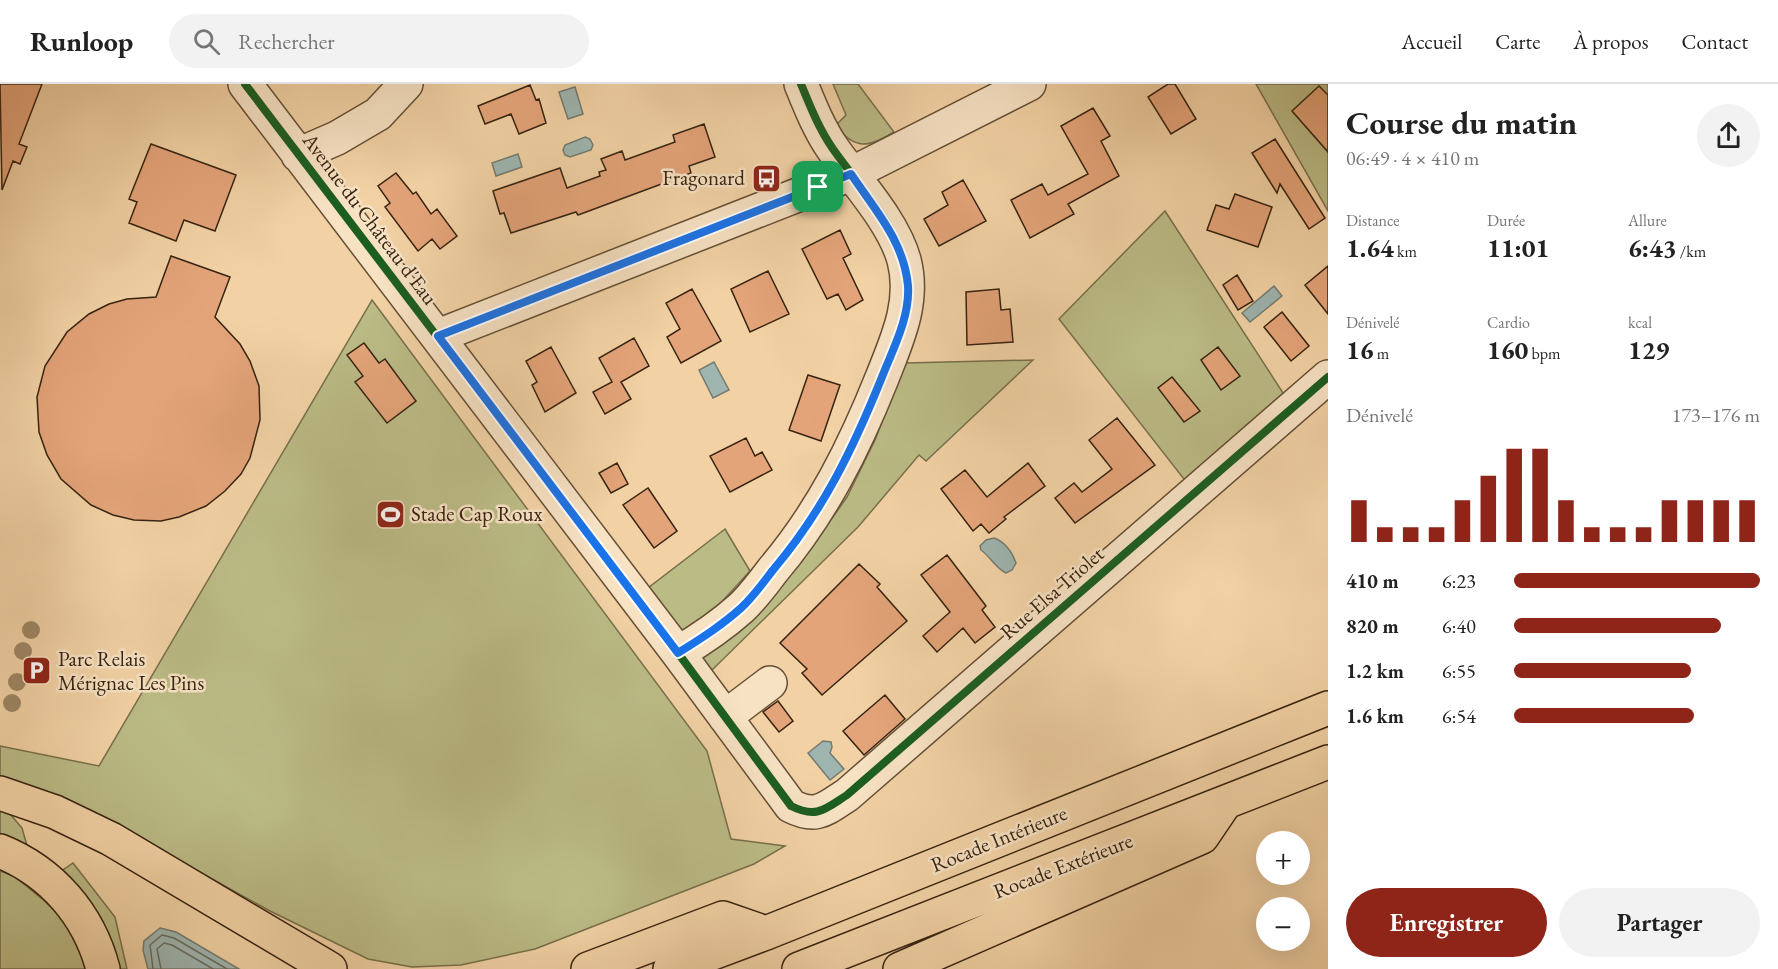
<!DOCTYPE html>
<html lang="fr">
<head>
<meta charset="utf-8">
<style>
  :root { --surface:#fff; --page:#f2f2f2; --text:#222; --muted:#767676; --line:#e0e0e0; --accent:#8f2418 }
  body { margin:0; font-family:"EB Garamond",serif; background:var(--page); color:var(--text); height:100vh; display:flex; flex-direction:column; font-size:22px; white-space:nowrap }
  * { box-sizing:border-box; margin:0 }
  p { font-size:20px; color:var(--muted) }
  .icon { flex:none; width:33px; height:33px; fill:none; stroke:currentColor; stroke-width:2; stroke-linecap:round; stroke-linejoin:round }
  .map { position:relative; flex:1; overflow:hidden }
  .sheet { display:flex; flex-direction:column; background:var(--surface); width:450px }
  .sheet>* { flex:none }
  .buttons { position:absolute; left:1256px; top:747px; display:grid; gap:12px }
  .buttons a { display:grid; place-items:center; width:54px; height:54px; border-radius:50%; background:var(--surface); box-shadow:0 6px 24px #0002; font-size:30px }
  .pin { position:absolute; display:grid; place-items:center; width:51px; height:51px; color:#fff; margin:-26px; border-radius:12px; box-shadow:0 3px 9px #0006 }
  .round { display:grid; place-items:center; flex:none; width:63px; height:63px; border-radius:32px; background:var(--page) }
  .head { display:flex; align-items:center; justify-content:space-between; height:102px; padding:0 18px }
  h1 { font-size:33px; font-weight:700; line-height:45px }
  .metrics { display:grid; grid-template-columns:repeat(3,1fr); gap:9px; height:102px; padding:6px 18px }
  .metrics div { display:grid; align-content:center }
  .metrics b { font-size:26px; font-weight:700 }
  .metrics small { font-size:16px; font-weight:400 }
  .metrics p { font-size:16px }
  .chart { height:168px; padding:12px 18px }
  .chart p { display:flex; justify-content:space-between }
  .chart svg { width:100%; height:108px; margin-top:6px; stroke:var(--accent); stroke-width:6 }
  .cta { display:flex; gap:12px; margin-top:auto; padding:12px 18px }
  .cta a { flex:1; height:69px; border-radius:36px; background:var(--accent); color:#fff; font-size:24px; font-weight:700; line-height:69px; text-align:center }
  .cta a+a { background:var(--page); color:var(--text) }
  ul { padding:0 18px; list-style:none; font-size:20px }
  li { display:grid; grid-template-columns:96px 72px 1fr; align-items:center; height:45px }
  li i { height:15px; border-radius:8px; background:var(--accent) }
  header { display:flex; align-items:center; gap:36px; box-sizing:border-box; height:84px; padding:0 30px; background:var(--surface); border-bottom:2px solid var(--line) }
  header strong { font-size:28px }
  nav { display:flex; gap:33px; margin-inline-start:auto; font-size:21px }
  .search { width:420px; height:54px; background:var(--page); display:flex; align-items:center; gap:15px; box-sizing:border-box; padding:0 21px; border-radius:33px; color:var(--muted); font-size:22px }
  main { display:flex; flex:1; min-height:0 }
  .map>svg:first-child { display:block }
</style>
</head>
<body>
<header>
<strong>Runloop</strong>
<div class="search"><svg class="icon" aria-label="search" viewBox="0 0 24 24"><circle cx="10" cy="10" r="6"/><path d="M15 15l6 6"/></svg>Rechercher</div>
<nav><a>Accueil</a><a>Carte</a><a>À propos</a><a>Contact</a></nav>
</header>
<main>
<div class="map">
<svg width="1328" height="885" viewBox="0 0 1328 885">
  <rect width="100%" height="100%" fill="#f2d2a5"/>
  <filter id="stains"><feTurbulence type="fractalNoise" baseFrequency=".00333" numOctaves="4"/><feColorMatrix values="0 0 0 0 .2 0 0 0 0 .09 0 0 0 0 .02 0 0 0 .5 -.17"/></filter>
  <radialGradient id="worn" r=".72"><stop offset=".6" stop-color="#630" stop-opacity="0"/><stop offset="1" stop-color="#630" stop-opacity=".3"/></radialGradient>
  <path fill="#bbbb86" stroke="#786f4c" stroke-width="1.5" d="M 833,0 L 858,0 L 894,48 C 868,64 856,66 835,42 L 846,31 Z
    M 1256,0 L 1328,0 L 1328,127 Z
    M 1165,127 L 1285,312 L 1187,399 L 1059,235 Z
    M 372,216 L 707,667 L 731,755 L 785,762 L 754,780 L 535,865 L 461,881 L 412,883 L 368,875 L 270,827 L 131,750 L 0,696 L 0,662 L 99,682 Z
    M 1033,276 L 926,377 L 919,371 L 858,443 L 712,586 L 699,574 L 760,524 L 809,467 L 847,413 L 875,356 L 905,279 Z
    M 725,445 L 750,487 L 717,523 L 681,550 L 648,504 Z
    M 0,718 L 22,744 L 28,765 L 0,753 Z
    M 73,779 L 115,833 L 127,885 L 117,885 L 60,788 Z
    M 0,787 L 14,792 L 64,833 L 87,885 L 0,885 Z"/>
  <path fill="#9eb5b0" stroke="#747b70" stroke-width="1.5" d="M 575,3 L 583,30 L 568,35 L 559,8 Z
    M 585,53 L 590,55 L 593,61 L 591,66 L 570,73 L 565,71 L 563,66 L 565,61 Z
    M 518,70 L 522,83 L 496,92 L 492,79 Z
    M 1274,202 L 1282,212 L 1250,238 L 1242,229 Z
    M 714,278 L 729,306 L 713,314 L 699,286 Z
    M 994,454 C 1005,458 1012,468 1016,479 L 1012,486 L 1006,489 C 995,484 990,472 981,466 L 980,462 L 986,456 Z
    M 823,657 L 831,658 L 832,663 L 830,669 L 844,685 L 830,696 L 808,669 Z
    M 160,844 L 176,848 L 239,885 L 148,885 L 143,866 L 144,857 Z"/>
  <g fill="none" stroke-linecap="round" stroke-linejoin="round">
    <path stroke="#6a6c60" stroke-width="1.5" d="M 153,885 L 150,861 L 162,851 L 174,854 L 227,885
      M 161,885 L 157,865 L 164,859 L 172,861 L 213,885"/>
  </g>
  <path fill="#e4a479" stroke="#362311" stroke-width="1.5" d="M 0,0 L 42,0 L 19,60 L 27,63 L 20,80 L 13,77 L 2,106 Z
    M 1168,0 L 1175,0 L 1196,35 L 1171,50 L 1148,13 Z
    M 530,1 L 536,16 L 539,15 L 546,39 L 519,50 L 511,30 L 485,40 L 478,22 Z
    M 1319,2 L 1328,11 L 1328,68 L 1292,27 Z
    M 1093,24 L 1110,52 L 1101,57 L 1119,92 L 1068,120 L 1074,130 L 1030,154 L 1011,116 L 1042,100 L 1048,111 L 1088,90 L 1061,42 Z
    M 704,40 L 715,73 L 689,82 L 691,89 L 578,131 L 576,128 L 511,149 L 504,129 L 500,130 L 493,107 L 560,84 L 567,104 L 600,92 L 599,88 L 606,86 L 601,75 L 622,67 L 625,76 L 675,58 L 673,51 Z
    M 1275,55 L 1325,134 L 1309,145 L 1280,100 L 1277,109 L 1252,69 Z
    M 151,60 L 236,91 L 215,147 L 184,136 L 176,157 L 129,139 L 137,118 L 129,115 Z
    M 396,89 L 413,110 L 416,108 L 431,130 L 437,125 L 457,152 L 440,165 L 432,155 L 418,167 L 385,123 L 390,119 L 378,102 Z
    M 963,96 L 986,137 L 939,162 L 924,135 L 948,121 L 942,108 Z
    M 1235,110 L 1272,123 L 1258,163 L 1207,146 L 1216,121 L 1229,125 Z
    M 840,146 L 851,170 L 843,174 L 863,216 L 846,226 L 838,210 L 827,215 L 802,165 Z
    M 171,172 L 230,193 L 215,233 L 240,260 L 250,277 L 259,302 L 260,336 L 250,374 L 241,390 L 225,407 L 206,422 L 179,433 L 161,437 L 134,436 L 113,431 L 91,421 L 61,395 L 47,371 L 39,348 L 37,313 L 45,282 L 67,248 L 89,230 L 109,220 L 127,215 L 156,213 Z
    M 1328,182 L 1328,230 L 1305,201 Z
    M 768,187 L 789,230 L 750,248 L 731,205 Z
    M 1237,191 L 1253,217 L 1238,226 L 1223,201 Z
    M 692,205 L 721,257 L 681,279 L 667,253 L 680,245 L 666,219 Z
    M 999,205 L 1001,226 L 1010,225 L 1013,258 L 967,261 L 966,208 Z
    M 1282,228 L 1309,262 L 1291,277 L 1264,243 Z
    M 634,254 L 649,282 L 621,298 L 631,315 L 605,330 L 593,308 L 612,298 L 599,274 Z
    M 364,259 L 379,279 L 385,275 L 416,317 L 387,339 L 355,298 L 363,292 L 347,271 Z
    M 551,263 L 576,309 L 545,328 L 532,301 L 537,298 L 526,277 Z
    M 1218,263 L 1240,292 L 1221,306 L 1201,276 Z
    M 808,291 L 840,301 L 821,357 L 789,346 Z
    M 1172,293 L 1200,327 L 1184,338 L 1158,304 Z
    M 1117,334 L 1155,381 L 1075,439 L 1055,414 L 1074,399 L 1082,408 L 1112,385 L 1089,356 Z
    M 746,354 L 755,372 L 762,368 L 772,386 L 730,408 L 710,372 Z
    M 617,379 L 628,400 L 611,409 L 599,389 Z
    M 1028,379 L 1045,402 L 1004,433 L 1006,435 L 989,449 L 981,440 L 973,447 L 941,405 L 965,386 L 987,413 Z
    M 648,404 L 677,447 L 654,464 L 623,421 Z
    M 947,471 L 986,522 L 982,526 L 995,543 L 975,559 L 963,544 L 937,568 L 923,552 L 950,528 L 921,491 Z
    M 859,480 L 880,500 L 877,503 L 907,537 L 822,611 L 802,589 L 807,585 L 780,559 Z
    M 885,611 L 905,635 L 864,671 L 843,647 Z
    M 778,617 L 793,637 L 779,648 L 763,628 Z"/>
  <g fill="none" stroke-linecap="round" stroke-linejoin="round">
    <defs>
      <path id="minor" d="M 245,0 L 678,569 L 791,722 C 817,735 825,725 847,711 L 1328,293
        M 298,71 L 337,54 L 378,30 L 406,0
        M 438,252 L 851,90 L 1029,0
        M 678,569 C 700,556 721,542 741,524 C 753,513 763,499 773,486 C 822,428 854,364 882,294 C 897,256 915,218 904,176 C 893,137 856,98 833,65 C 819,45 810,22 801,0
        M 725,633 L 770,599"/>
      <path id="highway" d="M 0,709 L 55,728 L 111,755 L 330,885
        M 0,767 C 52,788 89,831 103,885
        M 588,885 L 723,834 L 766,849
        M 670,885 L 766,849 L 1328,624
        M 799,885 L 1328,678
        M 900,885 L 1202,753 L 1223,722"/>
    </defs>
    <use href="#minor" stroke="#654f36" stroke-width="36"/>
    <use href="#highway" stroke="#362311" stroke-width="36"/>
    <use href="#minor" stroke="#f7e2c4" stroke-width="33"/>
    <use href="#highway" stroke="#f2d2a5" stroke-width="33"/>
    <defs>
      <path id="cycleway" d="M 245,0 L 678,569 L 791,722 C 817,735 825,725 847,711 L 1328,293
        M 678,569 C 700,556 721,542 741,524 C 753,513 763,499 773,486 C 822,428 854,364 882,294 C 897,256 915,218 904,176 C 893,137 856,98 833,65 C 819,45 810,22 801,0"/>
    </defs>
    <use href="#cycleway" stroke="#f7e2c4" stroke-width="11"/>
    <use href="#cycleway" stroke="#1b5e20" stroke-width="8"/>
  </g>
  <g fill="#9d8764">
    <circle cx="31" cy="546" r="9"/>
    <circle cx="23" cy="567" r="9"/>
    <circle cx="17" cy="598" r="9"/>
    <circle cx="12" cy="619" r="9"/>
  </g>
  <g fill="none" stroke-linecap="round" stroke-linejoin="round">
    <defs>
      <path id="route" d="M 851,90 C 875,126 904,157 908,202 C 910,233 893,265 882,293 C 853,365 823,427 773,486 C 763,499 753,513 741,524 C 721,542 700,555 678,569 L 438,252 Z"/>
    </defs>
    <use href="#route" stroke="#fff" stroke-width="12"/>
    <use href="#route" stroke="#1a73e8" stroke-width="8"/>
  </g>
  <defs>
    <symbol id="bus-square" viewBox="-11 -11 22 22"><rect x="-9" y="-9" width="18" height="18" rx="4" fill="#8f2418" stroke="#f7e2c4"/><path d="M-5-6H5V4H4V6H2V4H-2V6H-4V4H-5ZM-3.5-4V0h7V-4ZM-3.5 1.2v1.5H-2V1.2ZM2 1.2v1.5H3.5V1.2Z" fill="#fff"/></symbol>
    <symbol id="stadium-square" viewBox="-11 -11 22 22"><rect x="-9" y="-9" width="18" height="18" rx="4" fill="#8f2418" stroke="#f7e2c4"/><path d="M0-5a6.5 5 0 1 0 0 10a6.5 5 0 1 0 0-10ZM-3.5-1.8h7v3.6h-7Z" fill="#fff"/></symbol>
    <symbol id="parking-square" viewBox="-11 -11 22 22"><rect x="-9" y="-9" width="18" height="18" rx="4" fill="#8f2418" stroke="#f7e2c4"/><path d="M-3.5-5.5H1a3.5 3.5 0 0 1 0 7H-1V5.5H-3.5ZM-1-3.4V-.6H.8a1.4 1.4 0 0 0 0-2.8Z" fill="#fff"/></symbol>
  </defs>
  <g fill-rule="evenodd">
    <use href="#bus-square" x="750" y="78" width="33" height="33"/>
    <use href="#stadium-square" x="374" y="414" width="33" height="33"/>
    <use href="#parking-square" x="20" y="570" width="33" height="33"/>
  </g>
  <g text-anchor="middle" stroke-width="5" stroke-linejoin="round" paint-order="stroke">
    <g font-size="21" fill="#362311" stroke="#f7e2c4" text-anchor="start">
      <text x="745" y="101" text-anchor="end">Fragonard</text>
      <text x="411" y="437">Stade Cap Roux</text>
      <text x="58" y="582">Parc Relais<tspan x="58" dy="24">Mérignac Les Pins</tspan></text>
    </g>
    <g font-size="21" fill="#362311" stroke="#f7e2c4">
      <text transform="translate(370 135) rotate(53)" y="7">Avenue du Château d'Eau</text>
      <text transform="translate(1052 509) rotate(-41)" y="7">Rue Elsa Triolet</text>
      <text transform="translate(999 755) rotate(-22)" y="7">Rocade Intérieure</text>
      <text transform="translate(1063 782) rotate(-21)" y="7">Rocade Extérieure</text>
    </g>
  </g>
  <rect width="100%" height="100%" filter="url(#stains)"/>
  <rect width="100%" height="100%" fill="url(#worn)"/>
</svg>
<div class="buttons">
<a>+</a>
<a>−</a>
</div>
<div class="pin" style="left:818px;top:103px;background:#1e9e55"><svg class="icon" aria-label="arrive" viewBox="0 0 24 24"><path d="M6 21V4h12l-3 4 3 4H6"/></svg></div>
</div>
<section class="sheet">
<div class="head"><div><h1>Course du matin</h1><p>06:49 · 4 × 410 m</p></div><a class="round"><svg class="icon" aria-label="share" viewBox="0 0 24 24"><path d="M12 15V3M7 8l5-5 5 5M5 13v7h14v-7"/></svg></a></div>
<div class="metrics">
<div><p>Distance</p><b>1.64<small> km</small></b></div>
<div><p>Durée</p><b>11:01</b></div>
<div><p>Allure</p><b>6:43<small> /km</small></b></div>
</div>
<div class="metrics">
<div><p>Dénivelé</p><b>16<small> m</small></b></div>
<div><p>Cardio</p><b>160<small> bpm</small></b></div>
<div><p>kcal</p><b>129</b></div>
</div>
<div class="chart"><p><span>Dénivelé</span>173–176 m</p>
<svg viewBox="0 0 160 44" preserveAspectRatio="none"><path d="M5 44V27M15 44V38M25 44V38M35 44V38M45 44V27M55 44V17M65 44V6M75 44V6M85 44V27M95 44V38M105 44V38M115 44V38M125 44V27M135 44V27M145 44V27M155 44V27"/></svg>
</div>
<ul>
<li><b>410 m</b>6:23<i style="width:100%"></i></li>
<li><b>820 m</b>6:40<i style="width:84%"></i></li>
<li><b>1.2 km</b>6:55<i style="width:72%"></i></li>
<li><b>1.6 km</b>6:54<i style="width:73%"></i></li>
</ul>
<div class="cta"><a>Enregistrer</a><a>Partager</a></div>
</section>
</main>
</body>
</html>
